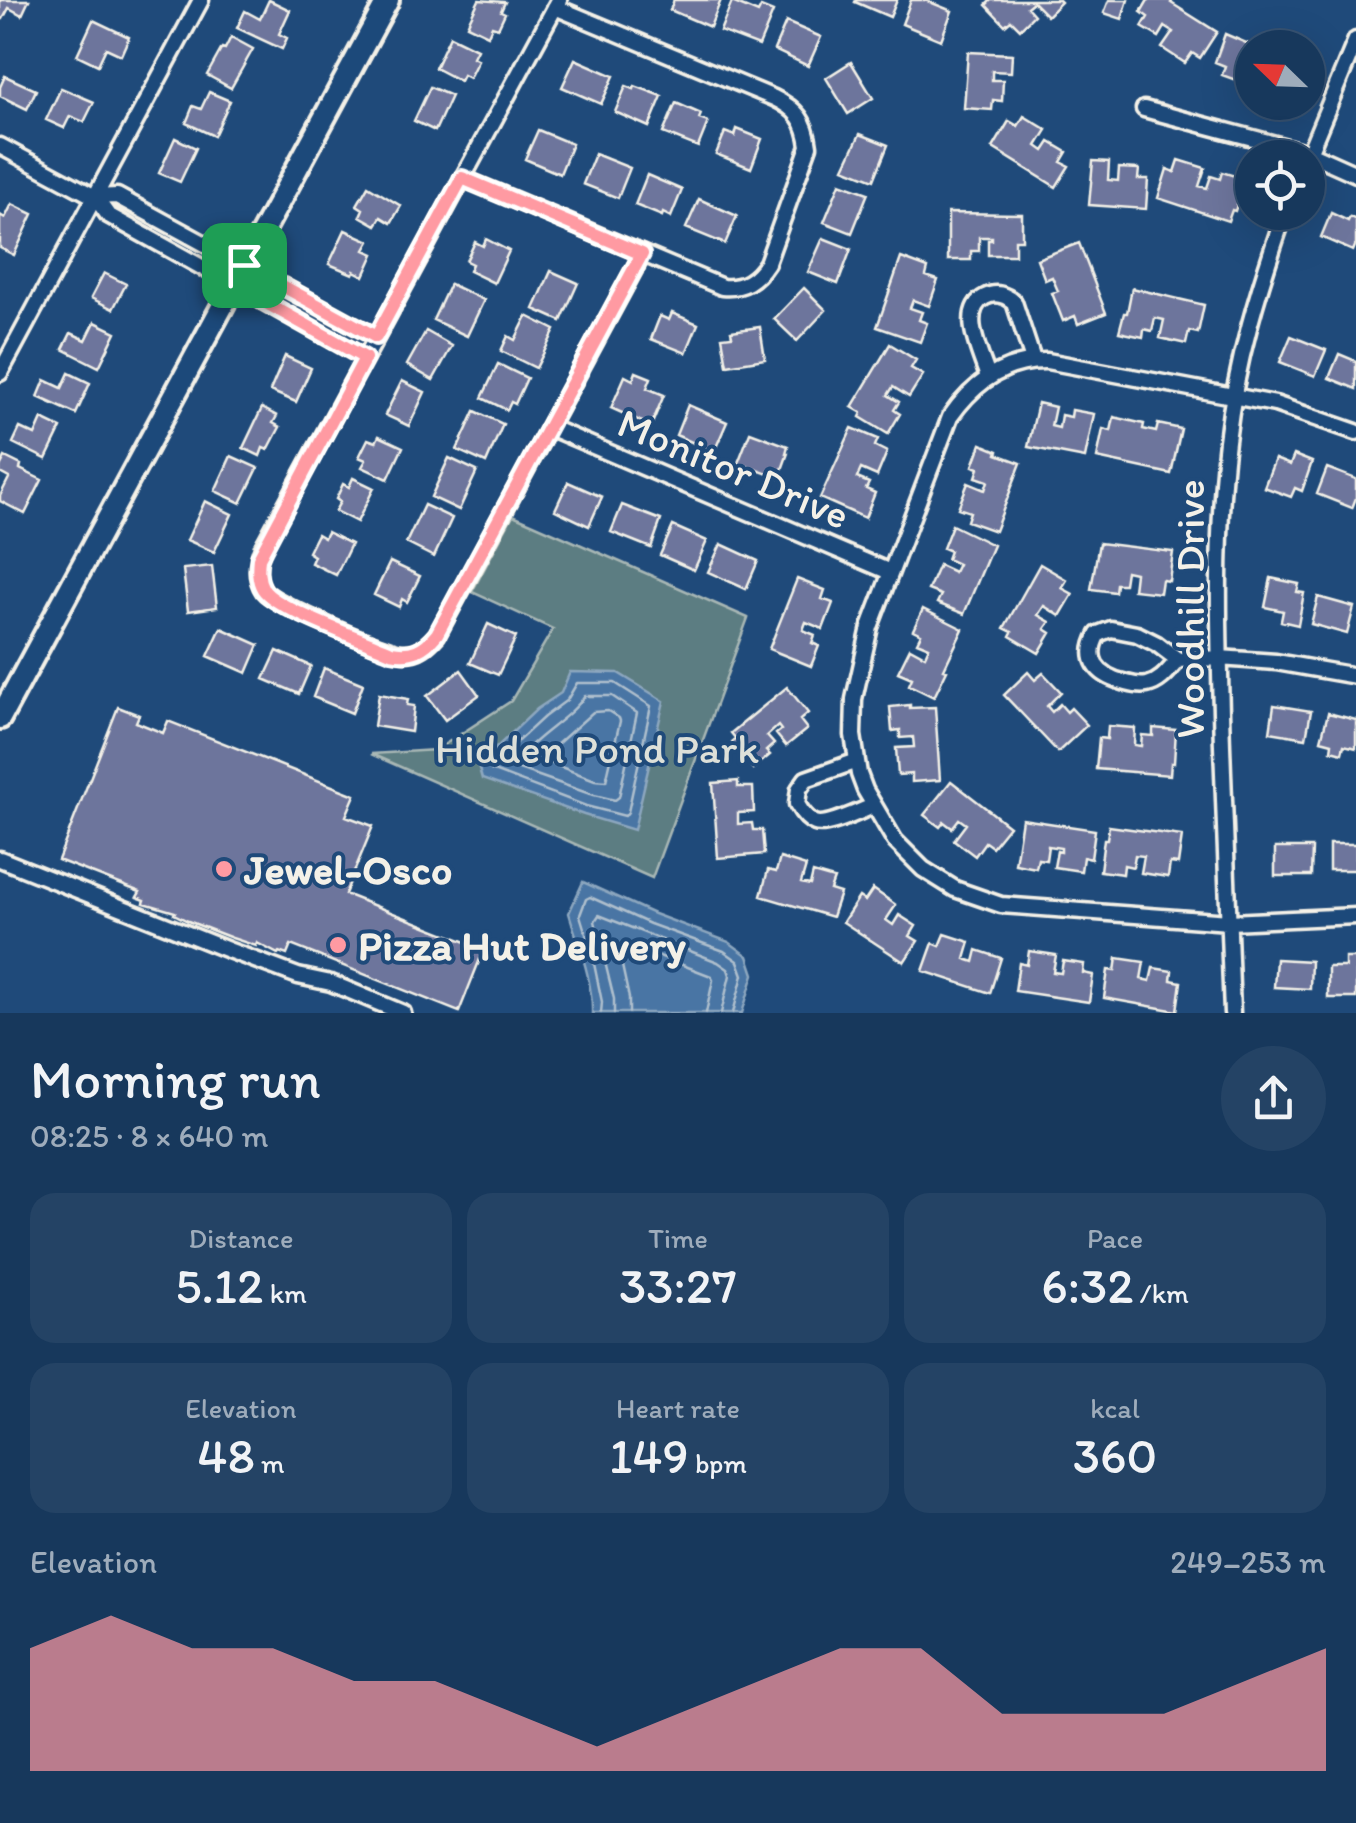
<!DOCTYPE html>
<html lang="en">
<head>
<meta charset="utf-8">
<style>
  :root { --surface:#17385c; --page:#244365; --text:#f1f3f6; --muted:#9eacbb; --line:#365272; --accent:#ff9aa2 }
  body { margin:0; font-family:Itim,sans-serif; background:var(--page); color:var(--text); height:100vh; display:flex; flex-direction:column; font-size:38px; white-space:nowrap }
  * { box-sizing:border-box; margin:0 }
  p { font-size:32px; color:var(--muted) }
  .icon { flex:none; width:55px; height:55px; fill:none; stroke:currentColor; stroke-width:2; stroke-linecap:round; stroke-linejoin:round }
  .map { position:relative; height:1013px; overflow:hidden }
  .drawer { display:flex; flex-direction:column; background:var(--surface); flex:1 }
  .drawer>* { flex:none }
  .needle { width:65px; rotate:293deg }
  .controls { position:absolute; left:1235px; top:30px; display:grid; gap:20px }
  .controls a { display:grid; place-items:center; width:90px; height:90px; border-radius:50%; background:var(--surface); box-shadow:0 10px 40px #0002,0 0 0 2px var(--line); font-size:50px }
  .pin { position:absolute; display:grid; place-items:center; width:85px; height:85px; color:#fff; margin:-42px; border-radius:20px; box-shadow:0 5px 15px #0006 }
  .round { display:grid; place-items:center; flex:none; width:105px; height:105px; border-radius:52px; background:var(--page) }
  .headline { display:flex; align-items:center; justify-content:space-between; height:170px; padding:0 30px }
  h1 { font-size:55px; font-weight:600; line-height:75px }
  .metrics { display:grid; grid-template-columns:repeat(3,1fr); gap:15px; height:170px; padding:10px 30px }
  .metrics div { display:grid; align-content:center; border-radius:25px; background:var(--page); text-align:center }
  .metrics b { font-size:50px; font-weight:600 }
  .metrics small { font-size:28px; font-weight:400 }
  .metrics p { font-size:28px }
  .chart { height:280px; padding:20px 30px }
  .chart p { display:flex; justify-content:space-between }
  .chart svg { width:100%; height:180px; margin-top:10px; fill:var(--accent); opacity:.7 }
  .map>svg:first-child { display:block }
</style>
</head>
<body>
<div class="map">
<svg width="1356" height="1013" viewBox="0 0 1356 1013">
  <rect width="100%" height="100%" fill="#1f4a7a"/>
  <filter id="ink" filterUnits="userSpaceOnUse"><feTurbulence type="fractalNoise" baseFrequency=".01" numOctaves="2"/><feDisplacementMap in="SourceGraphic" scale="20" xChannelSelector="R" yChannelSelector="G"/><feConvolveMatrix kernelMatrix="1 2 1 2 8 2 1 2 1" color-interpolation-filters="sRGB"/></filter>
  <g filter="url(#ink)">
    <path fill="#5c7d82" stroke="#a8b7b5" stroke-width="2.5" d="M 513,515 L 748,618 L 652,878 L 371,754 L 436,750 L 511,701 L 553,629 L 472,592 Z"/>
    <path fill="#4875a4" stroke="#8da7bf" stroke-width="2.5" d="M 570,672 L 618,673 L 664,701 L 634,830 L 584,815 L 482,779 L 478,765 L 537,709 L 561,693 Z
      M 583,882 L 654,914 L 729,942 L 748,956 L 754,974 L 742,1013 L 592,1013 C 593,980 578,944 569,913 Z"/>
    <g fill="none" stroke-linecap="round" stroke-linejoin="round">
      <path stroke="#afbfcd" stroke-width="2.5" d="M 577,683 L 615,683 L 651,706 L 628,812 L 625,816 L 586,806 L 491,770 L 492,765 L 544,717 L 567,700 Z
        M 585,696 L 612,696 L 637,713 L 619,797 L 615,800 L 590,794 L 519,769 L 516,765 C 530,737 567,722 585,696 Z
        M 608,711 L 619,718 L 620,721 L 606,781 L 595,780 L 545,761 L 545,755 L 593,712 Z
        M 601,1013 L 602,1002 L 592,954 L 580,915 L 586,899 L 590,897 L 650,924 L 724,951 L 738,961 L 743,975 L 733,1013
        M 614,1013 L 614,999 L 595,921 L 599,915 L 718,962 L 728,969 L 730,975 L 721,1013
        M 629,1013 L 629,998 L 618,947 L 623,942 L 711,976 L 713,980 L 706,1013"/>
    </g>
    <path fill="#6d759c" stroke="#f4f1e8" stroke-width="2.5" d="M 0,0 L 29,0 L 22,15 L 9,8 L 3,19 L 0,18 Z
      M 269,0 L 290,10 L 279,34 L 287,38 L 282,49 L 237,28 L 245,11 L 260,19 Z
      M 479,0 L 505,2 L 501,11 L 505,13 L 498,28 L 492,26 L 488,35 L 467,25 Z
      M 674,0 L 721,0 L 710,27 L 670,10 Z
      M 856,0 L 897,0 L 890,17 L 855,2 Z
      M 911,0 L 925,0 L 952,11 L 941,40 L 902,24 Z
      M 991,0 L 1059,0 L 1061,2 L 1047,16 L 1033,2 L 1027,7 L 1034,15 L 1020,29 L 1011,20 L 1005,25 L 986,5 Z
      M 1109,0 L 1128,0 L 1122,19 L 1104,13 Z
      M 1148,0 L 1173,0 L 1171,3 L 1217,32 L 1200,58 L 1192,53 L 1185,63 L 1162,48 L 1173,32 L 1165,27 L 1159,37 L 1142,27 L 1148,17 L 1141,12 Z
      M 732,2 L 758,13 L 761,7 L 773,12 L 759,46 L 720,31 Z
      M 93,20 L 129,37 L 121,55 L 106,48 L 98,65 L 77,55 Z
      M 786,22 L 821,37 L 808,66 L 774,50 Z
      M 1225,34 L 1258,48 L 1252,48 L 1252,74 L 1245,71 L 1241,82 L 1222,75 L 1225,66 L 1215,62 Z
      M 450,36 L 477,49 L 473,57 L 478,60 L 469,78 L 463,75 L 460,81 L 435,68 Z
      M 231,37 L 253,49 L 231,88 L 207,75 L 222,48 L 225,49 Z
      M 968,52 L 1012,54 L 1011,72 L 992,71 L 992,80 L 1003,80 L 1002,101 L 993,100 L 992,110 L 964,108 Z
      M 575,59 L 614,76 L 601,104 L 562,87 Z
      M 851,62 L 873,98 L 848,114 L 826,78 Z
      M 5,76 L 36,90 L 27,109 L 0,96 L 0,87 Z
      M 626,86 L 634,89 L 635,86 L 662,96 L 649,127 L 615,112 Z
      M 430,87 L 451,96 L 435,131 L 414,121 Z
      M 61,88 L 94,102 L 84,122 L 70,116 L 64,128 L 46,120 Z
      M 209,92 L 230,101 L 214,136 L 186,123 L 193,106 L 201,109 Z
      M 676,103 L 701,114 L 699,119 L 708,122 L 698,147 L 663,133 Z
      M 1024,116 L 1047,130 L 1037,146 L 1044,151 L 1050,142 L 1067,152 L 1061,162 L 1069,166 L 1056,187 L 993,148 L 1009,121 L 1018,126 Z
      M 737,129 L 762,139 L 751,168 L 716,154 L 725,132 L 735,136 Z
      M 538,130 L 572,144 L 560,174 L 525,159 Z
      M 860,134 L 888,145 L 874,180 L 844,168 Z
      M 175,138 L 196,148 L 180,182 L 159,173 Z
      M 595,154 L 630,168 L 618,198 L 583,184 Z
      M 1179,160 L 1205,168 L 1199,186 L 1207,188 L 1211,176 L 1220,179 L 1222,172 L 1245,179 L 1235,211 L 1232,210 L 1228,221 L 1158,198 L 1167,169 L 1175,172 Z
      M 1093,161 L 1109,162 L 1108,180 L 1118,181 L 1119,168 L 1139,169 L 1138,179 L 1148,179 L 1146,209 L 1089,205 Z
      M 647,175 L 682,190 L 671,217 L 663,213 L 662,216 L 635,205 Z
      M 840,183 L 868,193 L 852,233 L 824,222 Z
      M 368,186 L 401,206 L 391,223 L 381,217 L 376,225 L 360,216 L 363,209 L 357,205 Z
      M 699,199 L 737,216 L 725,244 L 686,228 Z
      M 12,204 L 33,214 L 14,255 L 0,248 L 0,215 L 5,218 Z
      M 948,213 L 1022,214 L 1022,240 L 1015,240 L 1015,255 L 988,255 L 988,240 L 992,240 L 992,237 L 979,237 L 979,251 L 971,251 L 971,260 L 948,260 Z
      M 1331,213 L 1348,221 L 1350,217 L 1356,220 L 1356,244 L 1353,251 L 1321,237 Z
      M 345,230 L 370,241 L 365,250 L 374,254 L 364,276 L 354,271 L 353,274 L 329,264 Z
      M 823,238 L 851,249 L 838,284 L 808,272 Z
      M 486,239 L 509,251 L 494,283 L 469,271 L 472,264 L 466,261 L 475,242 L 483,246 Z
      M 1079,243 L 1106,313 L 1078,324 L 1075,316 L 1063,321 L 1052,293 L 1058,291 L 1052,277 L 1045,280 L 1037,259 Z
      M 901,258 L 928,268 L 926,276 L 938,280 L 929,306 L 913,300 L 910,308 L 922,312 L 919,320 L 927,323 L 920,342 L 877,327 Z
      M 551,271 L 578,283 L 561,321 L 534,309 Z
      M 104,273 L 126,284 L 113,309 L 91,298 Z
      M 450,284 L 484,300 L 467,336 L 433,320 Z
      M 804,288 L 826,310 L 797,341 L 774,319 Z
      M 1132,288 L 1204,305 L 1198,333 L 1189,331 L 1186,344 L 1160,338 L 1164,320 L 1155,318 L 1152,331 L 1144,329 L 1143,337 L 1119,332 L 1124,313 L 1127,313 Z
      M 672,313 L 698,324 L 686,353 L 651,339 L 660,316 L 669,320 Z
      M 527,316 L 555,330 L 536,368 L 501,351 L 508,336 L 515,340 Z
      M 95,322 L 116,332 L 99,367 L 63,349 L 71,333 L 86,340 Z
      M 760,327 L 765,359 L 727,365 L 722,337 L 732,336 L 731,331 Z
      M 426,331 L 452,346 L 433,380 L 407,365 Z
      M 1291,336 L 1326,350 L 1315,376 L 1280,362 Z
      M 890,344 L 916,360 L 911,368 L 923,375 L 909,397 L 893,387 L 888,395 L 899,402 L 894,410 L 900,414 L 888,434 L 860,417 L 862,413 L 852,407 Z
      M 1339,354 L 1356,361 L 1356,389 L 1329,378 Z
      M 285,356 L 311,368 L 296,402 L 270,391 Z
      M 498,364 L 527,378 L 515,404 L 511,402 L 507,410 L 482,398 Z
      M 636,372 L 651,378 L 647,388 L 664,395 L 651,426 L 611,408 L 625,376 L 633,380 Z
      M 69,373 L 90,383 L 76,414 L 38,397 L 45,380 L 62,388 Z
      M 402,381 L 425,392 L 409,426 L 385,415 Z
      M 1038,403 L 1055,407 L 1051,426 L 1059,428 L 1061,415 L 1071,417 L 1072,410 L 1094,414 L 1085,458 L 1028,447 Z
      M 688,405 L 727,422 L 714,452 L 676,435 Z
      M 262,408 L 277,416 L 273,423 L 280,427 L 268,450 L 263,448 L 260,456 L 243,448 Z
      M 475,411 L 503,424 L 486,463 L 457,450 Z
      M 1114,417 L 1144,424 L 1143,429 L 1156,432 L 1158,424 L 1181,429 L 1171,474 L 1097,458 L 1103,429 L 1111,431 Z
      M 42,419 L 61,428 L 46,459 L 13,443 L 20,428 L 35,435 Z
      M 852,428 L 878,439 L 875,446 L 887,452 L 877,476 L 861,469 L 857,478 L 869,483 L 866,489 L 875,493 L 865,518 L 820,498 Z
      M 750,432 L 788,446 L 786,453 L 788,453 L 779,478 L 738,463 Z
      M 379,436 L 403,447 L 388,479 L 362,467 L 366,460 L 359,457 L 368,439 L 376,442 Z
      M 981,444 L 998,451 L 997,454 L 1021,463 L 995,531 L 967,521 L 970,512 L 958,508 L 968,483 L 985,490 L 988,481 L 976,477 L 979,468 L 973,466 Z
      M 1294,455 L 1312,462 L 1302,491 L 1295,488 L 1291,497 L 1264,487 L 1275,459 L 1290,465 Z
      M 231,456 L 258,468 L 241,503 L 215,491 Z
      M 5,457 L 21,465 L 20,469 L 42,480 L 25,514 L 0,501 L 0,496 L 9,478 L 0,473 L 0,467 Z
      M 449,458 L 477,471 L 459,510 L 431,497 Z
      M 1327,468 L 1356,479 L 1356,498 L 1352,508 L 1317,494 Z
      M 353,478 L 374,488 L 357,522 L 335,511 L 340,502 L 336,499 L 343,484 L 349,487 Z
      M 568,482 L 602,497 L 589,526 L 555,510 Z
      M 205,501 L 232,514 L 214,552 L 187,540 Z
      M 424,505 L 452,518 L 434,557 L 406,543 Z
      M 622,505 L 661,520 L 651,548 L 611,532 Z
      M 952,525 L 993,545 L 964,614 L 937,603 L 941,595 L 928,590 L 939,565 L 954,572 L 958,564 L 947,559 L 950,551 L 943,548 Z
      M 673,526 L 707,541 L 694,570 L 660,555 Z
      M 327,532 L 351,544 L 336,575 L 311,563 L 314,556 L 308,552 L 317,534 L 324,538 Z
      M 1099,543 L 1173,552 L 1169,581 L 1162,580 L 1160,593 L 1133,590 L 1135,573 L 1126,571 L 1124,584 L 1116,584 L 1115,592 L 1091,589 Z
      M 721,544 L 758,561 L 746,589 L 708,572 Z
      M 390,562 L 420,576 L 407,602 L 402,599 L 399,607 L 374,595 Z
      M 1040,564 L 1067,580 L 1062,588 L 1073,594 L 1060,616 L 1044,606 L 1038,615 L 1050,622 L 1045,629 L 1051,633 L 1039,653 L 1010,636 L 1012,632 L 1004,628 Z
      M 212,566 L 217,607 L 188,611 L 183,569 Z
      M 1271,578 L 1299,584 L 1297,592 L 1304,593 L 1298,625 L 1281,621 L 1283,611 L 1265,607 Z
      M 797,579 L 825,590 L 822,599 L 833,603 L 823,629 L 806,622 L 803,630 L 815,635 L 812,643 L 819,646 L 811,666 L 769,649 Z
      M 1318,597 L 1354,607 L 1347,634 L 1311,624 Z
      M 923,609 L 963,629 L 944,669 L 947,670 L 934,697 L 909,685 L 912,678 L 898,672 L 910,648 L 925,656 L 929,647 L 917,642 L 921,634 L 913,630 Z
      M 488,624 L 516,637 L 498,675 L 470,663 Z
      M 221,628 L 259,645 L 247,673 L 208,656 Z
      M 277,651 L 311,666 L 299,694 L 264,679 Z
      M 324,668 L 363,684 L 352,713 L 313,697 Z
      M 461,670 L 479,695 L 445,720 L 427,696 Z
      M 1028,672 L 1035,680 L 1043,673 L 1061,692 L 1047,706 L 1052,712 L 1060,704 L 1067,712 L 1071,708 L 1087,725 L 1058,752 L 1004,695 Z
      M 787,687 L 808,713 L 800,720 L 807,729 L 786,746 L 776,734 L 781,730 L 778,726 L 767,736 L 774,744 L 766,751 L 770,755 L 753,769 L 732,742 L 736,739 L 731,733 Z
      M 379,694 L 408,699 L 407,705 L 414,706 L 411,732 L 374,726 Z
      M 910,705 L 910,708 L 935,707 L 940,780 L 912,782 L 912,774 L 898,775 L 896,748 L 914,747 L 913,737 L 900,738 L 900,730 L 892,731 L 890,707 Z
      M 1274,705 L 1311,711 L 1306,738 L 1270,732 Z
      M 118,707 L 139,715 L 136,722 L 163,733 L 168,721 L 355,795 L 346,816 L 373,826 L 345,894 L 484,949 L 459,1012 L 291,945 L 287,955 L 279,952 L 278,954 L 257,943 L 256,946 L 232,938 L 188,921 L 174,914 L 175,912 L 144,903 L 145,900 L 137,897 L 140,892 L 58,860 Z
      M 1328,713 L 1356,720 L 1356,748 L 1344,745 L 1342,753 L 1331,750 L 1332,743 L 1321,740 Z
      M 1108,726 L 1135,728 L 1134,745 L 1141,746 L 1142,735 L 1153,736 L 1153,728 L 1176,730 L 1174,763 L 1171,763 L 1170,775 L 1096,769 L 1099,738 L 1107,739 Z
      M 738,781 L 738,787 L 753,787 L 754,812 L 738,813 L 738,824 L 752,823 L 753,830 L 762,830 L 764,854 L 718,858 L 713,783 Z
      M 951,781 L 1009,826 L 992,847 L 985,842 L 975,856 L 954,840 L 966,824 L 959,819 L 952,828 L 944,822 L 940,827 L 924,815 Z
      M 1022,819 L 1095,830 L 1091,859 L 1083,857 L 1081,871 L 1054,867 L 1057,851 L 1061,852 L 1061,848 L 1048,846 L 1046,860 L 1038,859 L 1036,868 L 1015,864 Z
      M 1109,826 L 1182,836 L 1178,864 L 1170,863 L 1168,877 L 1141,873 L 1144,856 L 1135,855 L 1133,867 L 1124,865 L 1123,874 L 1100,871 L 1104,839 L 1107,839 Z
      M 1329,844 L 1356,844 L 1356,870 L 1329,870 Z
      M 1275,848 L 1312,848 L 1311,876 L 1275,876 Z
      M 780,858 L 806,866 L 801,883 L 810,885 L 813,873 L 834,879 L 830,890 L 840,893 L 832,917 L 761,896 L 768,870 L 776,872 Z
      M 873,889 L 896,905 L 886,920 L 893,925 L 899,915 L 916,926 L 910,936 L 918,941 L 904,962 L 843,922 L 859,897 L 865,901 Z
      M 945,934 L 970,942 L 965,959 L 974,962 L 977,950 L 1001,958 L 990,993 L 923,971 L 933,943 L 940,946 Z
      M 1029,951 L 1056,955 L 1053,972 L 1061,973 L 1063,961 L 1084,964 L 1083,973 L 1093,975 L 1089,1002 L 1015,991 L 1019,963 L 1027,965 Z
      M 1117,958 L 1144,962 L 1141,979 L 1150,981 L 1153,968 L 1172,971 L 1171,980 L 1181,982 L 1177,1011 L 1104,998 L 1108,970 L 1115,971 Z
      M 1345,958 L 1356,958 L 1356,998 L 1328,998 L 1328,967 L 1345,967 Z
      M 1276,959 L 1311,961 L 1310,989 L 1274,987 Z"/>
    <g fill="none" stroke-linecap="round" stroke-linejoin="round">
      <defs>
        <path id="minor" d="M 559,0 L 263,547 C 257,562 255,578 264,591 C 274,604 389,654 405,653 C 420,653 428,645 437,635 L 642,255
          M 1144,109 L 1309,153 L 1356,174
          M 0,146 L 95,197 L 108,215 L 365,358
          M 1307,158 L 1356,40
          M 462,178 L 722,287 C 743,289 756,280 767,263 L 809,146 C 806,121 797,109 774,98 L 555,7
          M 95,197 L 117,196 L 376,337
          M 0,373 L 201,0
          M 988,377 C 981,354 958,311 985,297 C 996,291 1006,295 1014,302 L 1033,360
          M 551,428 L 890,572
          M 1356,432 L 1275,404 L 1047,361 C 1005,360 973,384 950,417 L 870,627 L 854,699 L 853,735 L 859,774 L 865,790 L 895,841 L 923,869 L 955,889 L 1001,905 L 1229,922 L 1356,916
          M 1178,660 C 1169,670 1161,682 1147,685 C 1138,687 1131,684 1123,682 C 1097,675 1084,659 1098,634 L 1111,629 L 1137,634 L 1157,644 L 1178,660 L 1219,658 L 1276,662 L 1356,676
          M 857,761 L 806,779 L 799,789 L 797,804 C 801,811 807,820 815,823 C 827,828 861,810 874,806
          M 0,859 L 228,950 L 298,976 L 331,983 L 403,1013
          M 1232,1013 C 1229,924 1226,835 1222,746 C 1219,644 1215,543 1227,441 C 1236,362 1259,287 1285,212"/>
        <path id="secondary" d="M 0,718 L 388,0"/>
      </defs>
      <use href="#minor" stroke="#f4f1e8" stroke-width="21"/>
      <use href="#secondary" stroke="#f4f1e8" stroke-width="28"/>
      <use href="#minor" stroke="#1f4a7a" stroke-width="14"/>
      <use href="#secondary" stroke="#1f4a7a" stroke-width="20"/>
    </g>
  </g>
  <g fill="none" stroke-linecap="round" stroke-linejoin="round" filter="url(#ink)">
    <defs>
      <path id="route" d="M 462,178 L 642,254 L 437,634 C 424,650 412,656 391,652 C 365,640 275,609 263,589 C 257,579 258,568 259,558 L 365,358 L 234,285 L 244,265 L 376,337 Z"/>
    </defs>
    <use href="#route" stroke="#fff" stroke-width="20"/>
    <use href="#route" stroke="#ff9aa2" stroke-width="12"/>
  </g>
  <g fill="#ff9aa2" stroke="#1f4a7a" stroke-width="4">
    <circle cx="224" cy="869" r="10"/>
    <circle cx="338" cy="945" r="10"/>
  </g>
  <g text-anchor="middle" stroke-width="8" stroke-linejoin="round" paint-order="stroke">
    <g font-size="42" fill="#f4f1e8" stroke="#1f4a7a">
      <text transform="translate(734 468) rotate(23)" y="15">Monitor Drive</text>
      <text transform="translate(1189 609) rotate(-90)" y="15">Woodhill Drive</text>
    </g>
    <g font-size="42" fill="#dde0d9" stroke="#1f4a7a">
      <text x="597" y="763">Hidden Pond Park</text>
    </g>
    <g font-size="42" font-weight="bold" fill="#f4f1e8" stroke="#1f4a7a" text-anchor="start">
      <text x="244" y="884">Jewel-Osco</text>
      <text x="358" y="960">Pizza Hut Delivery</text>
    </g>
  </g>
</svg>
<div class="controls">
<a><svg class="needle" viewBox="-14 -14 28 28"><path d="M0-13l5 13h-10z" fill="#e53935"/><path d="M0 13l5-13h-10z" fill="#9eacbb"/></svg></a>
<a><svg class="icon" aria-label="locate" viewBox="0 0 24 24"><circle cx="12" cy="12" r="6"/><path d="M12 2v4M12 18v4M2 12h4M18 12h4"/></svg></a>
</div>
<div class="pin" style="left:244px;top:265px;background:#1e9e55"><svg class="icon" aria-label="arrive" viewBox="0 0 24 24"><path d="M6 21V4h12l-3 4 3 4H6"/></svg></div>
</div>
<section class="drawer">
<div class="headline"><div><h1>Morning run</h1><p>08:25 · 8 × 640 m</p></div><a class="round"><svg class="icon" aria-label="share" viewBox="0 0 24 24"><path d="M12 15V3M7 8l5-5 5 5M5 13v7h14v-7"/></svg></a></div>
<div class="metrics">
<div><p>Distance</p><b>5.12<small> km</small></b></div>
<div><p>Time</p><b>33:27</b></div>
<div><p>Pace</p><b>6:32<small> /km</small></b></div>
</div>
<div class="metrics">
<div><p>Elevation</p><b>48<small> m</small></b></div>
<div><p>Heart rate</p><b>149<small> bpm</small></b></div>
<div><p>kcal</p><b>360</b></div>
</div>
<div class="chart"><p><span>Elevation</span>249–253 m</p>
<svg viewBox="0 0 160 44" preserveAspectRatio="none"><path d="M0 44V14L10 6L20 14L30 14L40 22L50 22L60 30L70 38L80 30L90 22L100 14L110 14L120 30L130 30L140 30L150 22L160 14V44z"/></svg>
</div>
</section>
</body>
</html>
